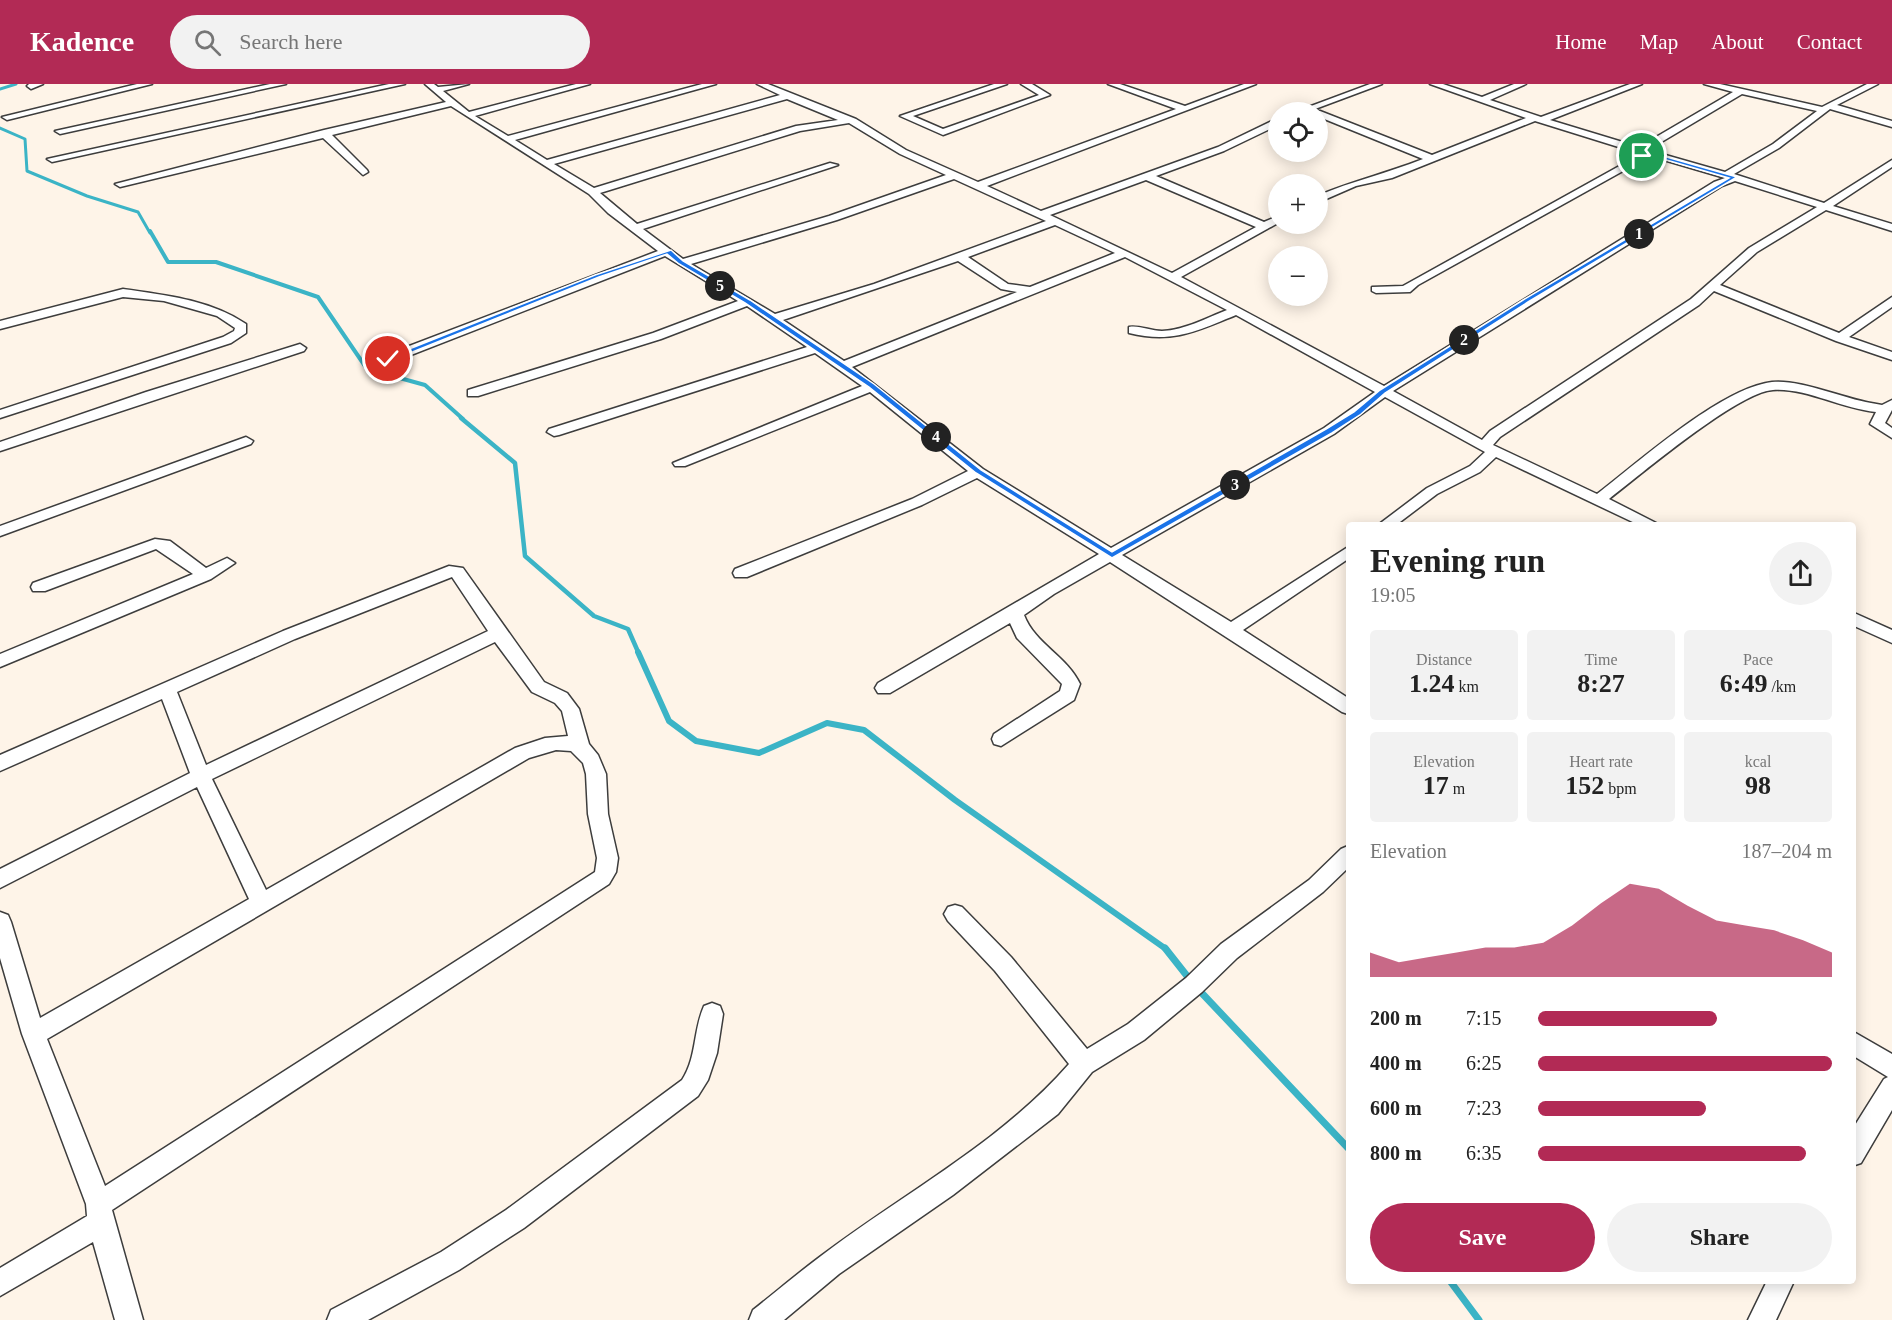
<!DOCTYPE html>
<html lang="en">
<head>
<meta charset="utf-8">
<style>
  :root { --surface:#fff; --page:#f2f2f2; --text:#222; --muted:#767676; --accent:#b22a55 }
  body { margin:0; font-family:Georgia,serif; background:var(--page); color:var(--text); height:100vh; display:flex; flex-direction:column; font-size:22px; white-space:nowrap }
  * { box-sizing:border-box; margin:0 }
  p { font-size:20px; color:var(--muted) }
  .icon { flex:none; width:33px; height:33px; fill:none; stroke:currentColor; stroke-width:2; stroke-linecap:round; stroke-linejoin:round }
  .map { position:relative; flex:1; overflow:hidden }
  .side { position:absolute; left:1346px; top:438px; width:510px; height:762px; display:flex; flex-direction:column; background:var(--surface); border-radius:6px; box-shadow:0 3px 15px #0003 }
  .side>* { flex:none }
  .controls { position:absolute; left:1268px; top:18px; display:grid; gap:12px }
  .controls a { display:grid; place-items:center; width:60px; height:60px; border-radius:50%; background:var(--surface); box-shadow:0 3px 15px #0003; font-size:30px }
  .pin { position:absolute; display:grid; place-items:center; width:51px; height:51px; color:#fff; margin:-26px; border:3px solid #fff; border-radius:50%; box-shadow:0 2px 6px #0007 }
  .km { position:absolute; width:30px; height:30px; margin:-15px; border-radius:50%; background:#222; color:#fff; font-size:16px; line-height:30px; text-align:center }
  .round { display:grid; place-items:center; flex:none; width:63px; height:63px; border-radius:32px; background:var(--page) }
  .summary { display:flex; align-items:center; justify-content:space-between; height:102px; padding:0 24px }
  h1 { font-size:33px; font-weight:700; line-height:45px }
  .stats { display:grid; grid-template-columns:repeat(3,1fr); gap:9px; height:102px; padding:6px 24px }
  .stats div { display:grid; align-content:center; border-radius:6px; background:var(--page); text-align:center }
  .stats b { font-size:26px; font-weight:700 }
  .stats small { font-size:16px; font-weight:400 }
  .stats p { font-size:16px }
  .chart { height:168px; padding:12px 24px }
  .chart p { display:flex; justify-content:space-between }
  .chart svg { width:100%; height:108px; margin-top:6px; fill:var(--accent); opacity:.7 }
  .action { display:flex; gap:12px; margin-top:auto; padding:12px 24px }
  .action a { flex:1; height:69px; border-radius:36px; background:var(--accent); color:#fff; font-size:24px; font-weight:700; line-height:69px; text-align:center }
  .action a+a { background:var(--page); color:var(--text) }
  ul { padding:0 24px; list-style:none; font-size:20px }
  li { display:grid; grid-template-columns:96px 72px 1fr; align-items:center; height:45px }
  li i { height:15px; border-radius:8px; background:var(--accent) }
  header { display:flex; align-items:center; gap:36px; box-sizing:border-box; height:84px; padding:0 30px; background:var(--accent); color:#fff }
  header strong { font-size:28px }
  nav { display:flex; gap:33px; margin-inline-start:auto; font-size:21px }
  .search { width:420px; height:54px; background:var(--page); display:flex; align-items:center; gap:15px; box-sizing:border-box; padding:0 21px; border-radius:33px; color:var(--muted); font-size:22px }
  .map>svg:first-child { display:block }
</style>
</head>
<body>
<header>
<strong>Kadence</strong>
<div class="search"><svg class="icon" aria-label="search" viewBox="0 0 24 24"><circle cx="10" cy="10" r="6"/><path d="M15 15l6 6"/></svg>Search here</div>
<nav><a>Home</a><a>Map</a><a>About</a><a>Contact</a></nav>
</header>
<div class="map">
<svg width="1892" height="1236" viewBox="0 0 1892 1236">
  <rect width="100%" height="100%" fill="#fef4e8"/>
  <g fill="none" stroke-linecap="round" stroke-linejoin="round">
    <path stroke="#3bb4c6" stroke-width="3" d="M 0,5 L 16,0
      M 0,44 L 25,55 L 27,87 L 87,112 L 138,128 L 150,149"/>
    <path stroke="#3bb4c6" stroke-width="4" d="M 150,147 L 168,178 L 216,178 L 318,213 L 367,285 L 425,301 L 463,335"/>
    <path stroke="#3bb4c6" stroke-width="4.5" d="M 461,334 L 515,379 L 525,472 L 594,532 L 628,545 L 639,570"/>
    <path stroke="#3bb4c6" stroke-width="6" d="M 638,568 L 669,637 L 696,657 L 759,669 L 827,639 L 864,646 L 955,716 L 1166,865"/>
    <path stroke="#3bb4c6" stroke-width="7" d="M 1165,864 L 1191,897
      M 1197,904 L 1348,1064
      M 1450,1197 L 1479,1236"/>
    <defs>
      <path id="minor" d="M 29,0 L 43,0 L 31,5 L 27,2 Z
        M 137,0 L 152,0 L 7,36 L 2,33 Z
        M 270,0 L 286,0 L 60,50 L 55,47 Z
        M 389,0 L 405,0 L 52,78 L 47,75 Z
        M 425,0 L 434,0 L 438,3 L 469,0 L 443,7 L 469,28 L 576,0 L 590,0 L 475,32 L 508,52 L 702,0 L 716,0 L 515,56 L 547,76 L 780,11 L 757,0 L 768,0 L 856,35 L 906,66 L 978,98 L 1176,25 L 1108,0 L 1120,0 L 1185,22 L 1244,0 L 1256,0 L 987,102 L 1041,127 L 1218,63 L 1278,34 L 1278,41 L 1224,67 L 1156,92 L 1264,138 L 1278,132 L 1278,139 L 1181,193 L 1384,302 L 1714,98 L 1725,94 L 1650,72 L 1418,201 L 1410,208 L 1376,209 L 1372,207 L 1372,203 L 1403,202 L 1641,70 L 1535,37 L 1392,94 L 1356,102 L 1317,119 L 1317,112 C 1352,97 1388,89 1423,75 L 1317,32 L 1314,27 L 1320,27 L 1432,71 L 1526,34 L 1430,0 L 1443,0 L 1482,13 L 1514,0 L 1526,0 L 1490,16 L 1541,33 L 1630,0 L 1642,0 L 1550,36 L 1639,63 L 1733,8 L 1704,0 L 1720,0 L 1822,23 L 1867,0 L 1878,0 L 1837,21 L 1892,37 L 1892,43 L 1830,25 L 1779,64 L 1734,90 L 1824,119 L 1892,76 L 1892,83 L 1833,122 L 1892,140 L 1892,147 L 1826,126 L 1757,168 L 1720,201 L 1839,249 L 1892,213 L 1892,223 L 1849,253 L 1892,268 L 1892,276 L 1836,257 L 1714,207 L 1699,221 L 1500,353 L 1493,361 L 1597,410 C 1639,378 1721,304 1772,298 C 1800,295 1842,314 1871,319 L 1882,321 L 1892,316 L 1892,326 L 1885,339 L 1892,344 L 1892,354 L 1870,340 L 1876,328 C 1842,325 1807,304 1773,306 C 1738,308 1640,391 1609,415 L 1660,441 L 1639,441 L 1496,373 L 1480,388 L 1437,410 L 1396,441 L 1378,441 L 1427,404 L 1470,382 L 1485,368 L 1385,313 L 1334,350 L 1122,471 L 1231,538 L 1348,463 L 1348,475 L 1243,546 L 1348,614 L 1348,630 L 1342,628 L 1110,478 L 1054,510 L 1024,531 C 1035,560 1067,572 1080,600 L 1074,616 L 1001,662 L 994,660 L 992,655 L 994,650 L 1060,607 L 1062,600 L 1017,554 L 1010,539 L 890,609 L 878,609 L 875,604 L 878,599 L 1099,470 L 977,394 L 922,421 L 747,493 L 735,493 L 733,489 L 735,485 L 912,415 L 968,387 L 870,308 L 685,382 L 675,382 L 673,379 L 862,302 L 815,269 L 559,351 L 554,352 L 547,348 L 549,345 L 807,263 L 747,222 L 661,255 L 478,312 L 468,312 L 468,306 L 653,249 L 738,217 L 665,172 L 393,278 L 383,278 L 383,272 L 658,167 L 608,129 L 589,110 L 451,22 L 332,51 L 367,86 L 368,88 L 363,91 L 323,54 L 120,103 L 115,100 L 324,46 L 446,18 ZM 1742,10 L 1817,27 L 1773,60 L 1725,88 L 1648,66 ZM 787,15 L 838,36 L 796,42 L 594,104 L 554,80 ZM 849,39 L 900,70 L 946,91 L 829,132 L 683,175 L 643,145 L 838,81 L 830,79 L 637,140 L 600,109 L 800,47 ZM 954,95 L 1046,137 L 874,200 L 775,230 L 691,180 L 837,136 ZM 1146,96 L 1256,143 L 1172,189 L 1050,131 ZM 1735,97 L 1817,123 L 1749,164 L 1691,215 L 1490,347 L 1482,356 L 1393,307 L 1722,102 ZM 1055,141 L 1115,169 L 1030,203 L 1008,200 L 968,173 ZM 1125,173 L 1227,226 C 1206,234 1185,246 1162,247 C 1151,247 1139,241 1129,243 L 1129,249 C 1172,260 1197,247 1236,231 L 1375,308 L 1324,344 L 1111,464 L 983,385 L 852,283 ZM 958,177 L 1001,205 L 1017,208 L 844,277 L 783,236 Z
        M 994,0 L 1007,0 L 913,32 L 943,45 L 1039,11 L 1021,0 L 1032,0 L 1050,11 L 943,51 L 900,32 Z
        M 1370,0 L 1382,0 L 1307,28 L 1295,28 Z
        M 123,205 C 166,211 210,216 246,240 L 246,249 L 231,259 L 0,334 L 0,326 L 223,253 L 234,247 L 235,244 L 217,232 L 164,217 L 123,213 L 0,245 L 0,237 Z
        M 300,260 L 306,264 L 304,267 L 0,367 L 0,358 L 146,308 Z
        M 246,353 L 253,357 L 251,360 L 0,452 L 0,442 Z
        M 155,455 L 170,457 L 206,484 L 227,474 L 235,479 L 211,495 L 0,583 L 0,570 L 193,490 L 156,465 L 45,507 L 33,507 L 31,503 L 33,499 Z
        M 449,482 L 463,484 L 544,598 L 567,609 L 579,625 L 589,660 L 598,671 L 606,690 L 608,730 L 618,774 L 616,788 L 609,800 L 112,1126 L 143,1236 L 115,1236 L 93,1158 L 0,1212 L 0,1184 L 87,1132 L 86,1120 L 22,950 L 0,874 L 0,828 L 8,831 L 11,838 L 40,934 L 249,815 L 197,703 L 0,804 L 0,785 L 190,689 L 162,615 L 0,687 L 0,671 L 283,547 ZM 452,493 L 488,547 L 206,681 L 177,608 L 295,555 ZM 495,558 L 532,608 L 555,619 L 562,627 L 568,652 L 545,654 L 515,664 L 266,806 L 212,695 ZM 556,666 L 571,667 L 583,679 L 586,690 L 588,730 L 597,774 L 595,788 L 105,1102 L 47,955 L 529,674 Z
        M 1852,528 L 1892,546 L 1892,559 L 1852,541 Z
        M 1348,762 L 1348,784 L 1323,808 L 1237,874 L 1202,908 L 1144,956 L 1092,988 L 1058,1030 L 953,1111 L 839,1190 L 784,1236 L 749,1236 L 753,1226 C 776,1208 798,1189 821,1172 C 904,1109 1000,1059 1069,980 L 995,887 L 948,837 L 944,830 L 948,823 L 955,821 L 962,823 L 1011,873 L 1087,965 L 1128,940 L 1186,894 L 1221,860 L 1309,796 L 1341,765 Z
        M 712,919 L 720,922 L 723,930 L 717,969 L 708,996 L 698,1012 L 524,1144 L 459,1186 L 368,1236 L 327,1236 L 331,1226 L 441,1168 L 506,1126 L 682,996 C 697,973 693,947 704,922 Z
        M 1852,947 L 1892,970 L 1892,1026 L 1861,1079 L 1852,1082 L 1852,1046 L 1884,995 L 1888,993 L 1852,971 Z
        M 1767,1197 L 1794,1197 L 1776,1236 L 1748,1236 Z"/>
    </defs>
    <use href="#minor" stroke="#3d3d3d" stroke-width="3"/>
    <use href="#minor" fill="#fff" fill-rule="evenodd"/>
  </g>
  <path fill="#1a73e8" stroke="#fff" stroke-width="1.5" d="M 1649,68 L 1737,93 L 1528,218 L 1385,309 L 1360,331 L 1332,349 L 1112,474 L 976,389 L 869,303 L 745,219 L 679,180 L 667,170 L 599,193 L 390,277 L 384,275 L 595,191 L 671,166 L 683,177 L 750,216 L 874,300 L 981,386 L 1112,468 L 1326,345 L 1354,328 L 1380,306 L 1523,216 L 1729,94 L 1649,71 L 1639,72 Z"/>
</svg>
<div class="controls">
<a><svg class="icon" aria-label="locate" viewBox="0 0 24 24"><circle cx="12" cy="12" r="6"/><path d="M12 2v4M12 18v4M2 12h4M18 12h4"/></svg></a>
<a>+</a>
<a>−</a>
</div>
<div class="pin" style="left:1642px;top:72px;background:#1e9e55"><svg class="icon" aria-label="arrive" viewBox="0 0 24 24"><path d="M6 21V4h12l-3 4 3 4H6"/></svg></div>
<div class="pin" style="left:388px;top:275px;background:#d93025"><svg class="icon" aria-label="check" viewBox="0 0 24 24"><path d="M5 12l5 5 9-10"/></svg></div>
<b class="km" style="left:1639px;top:150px">1</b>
<b class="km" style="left:1464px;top:256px">2</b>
<b class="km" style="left:1235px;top:401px">3</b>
<b class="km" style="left:936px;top:353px">4</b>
<b class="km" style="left:720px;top:202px">5</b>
<section class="side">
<div class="summary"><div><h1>Evening run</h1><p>19:05</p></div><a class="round"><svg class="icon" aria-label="share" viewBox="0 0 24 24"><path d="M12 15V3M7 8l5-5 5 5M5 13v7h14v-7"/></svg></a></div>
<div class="stats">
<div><p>Distance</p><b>1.24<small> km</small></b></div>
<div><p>Time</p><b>8:27</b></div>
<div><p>Pace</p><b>6:49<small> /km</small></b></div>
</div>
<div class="stats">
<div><p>Elevation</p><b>17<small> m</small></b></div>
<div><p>Heart rate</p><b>152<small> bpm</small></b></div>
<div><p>kcal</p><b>98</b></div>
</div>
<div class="chart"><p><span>Elevation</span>187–204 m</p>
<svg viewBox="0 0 160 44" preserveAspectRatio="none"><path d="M0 44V34L10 38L20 36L30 34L40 32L50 32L60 30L70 23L80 14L90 6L100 8L110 15L120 21L130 23L140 25L150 29L160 34V44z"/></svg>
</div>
<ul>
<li><b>200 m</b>7:15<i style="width:61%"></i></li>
<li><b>400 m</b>6:25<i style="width:100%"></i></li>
<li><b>600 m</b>7:23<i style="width:57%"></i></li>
<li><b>800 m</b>6:35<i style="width:91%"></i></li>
</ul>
<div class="action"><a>Save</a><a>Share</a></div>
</section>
</div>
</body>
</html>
